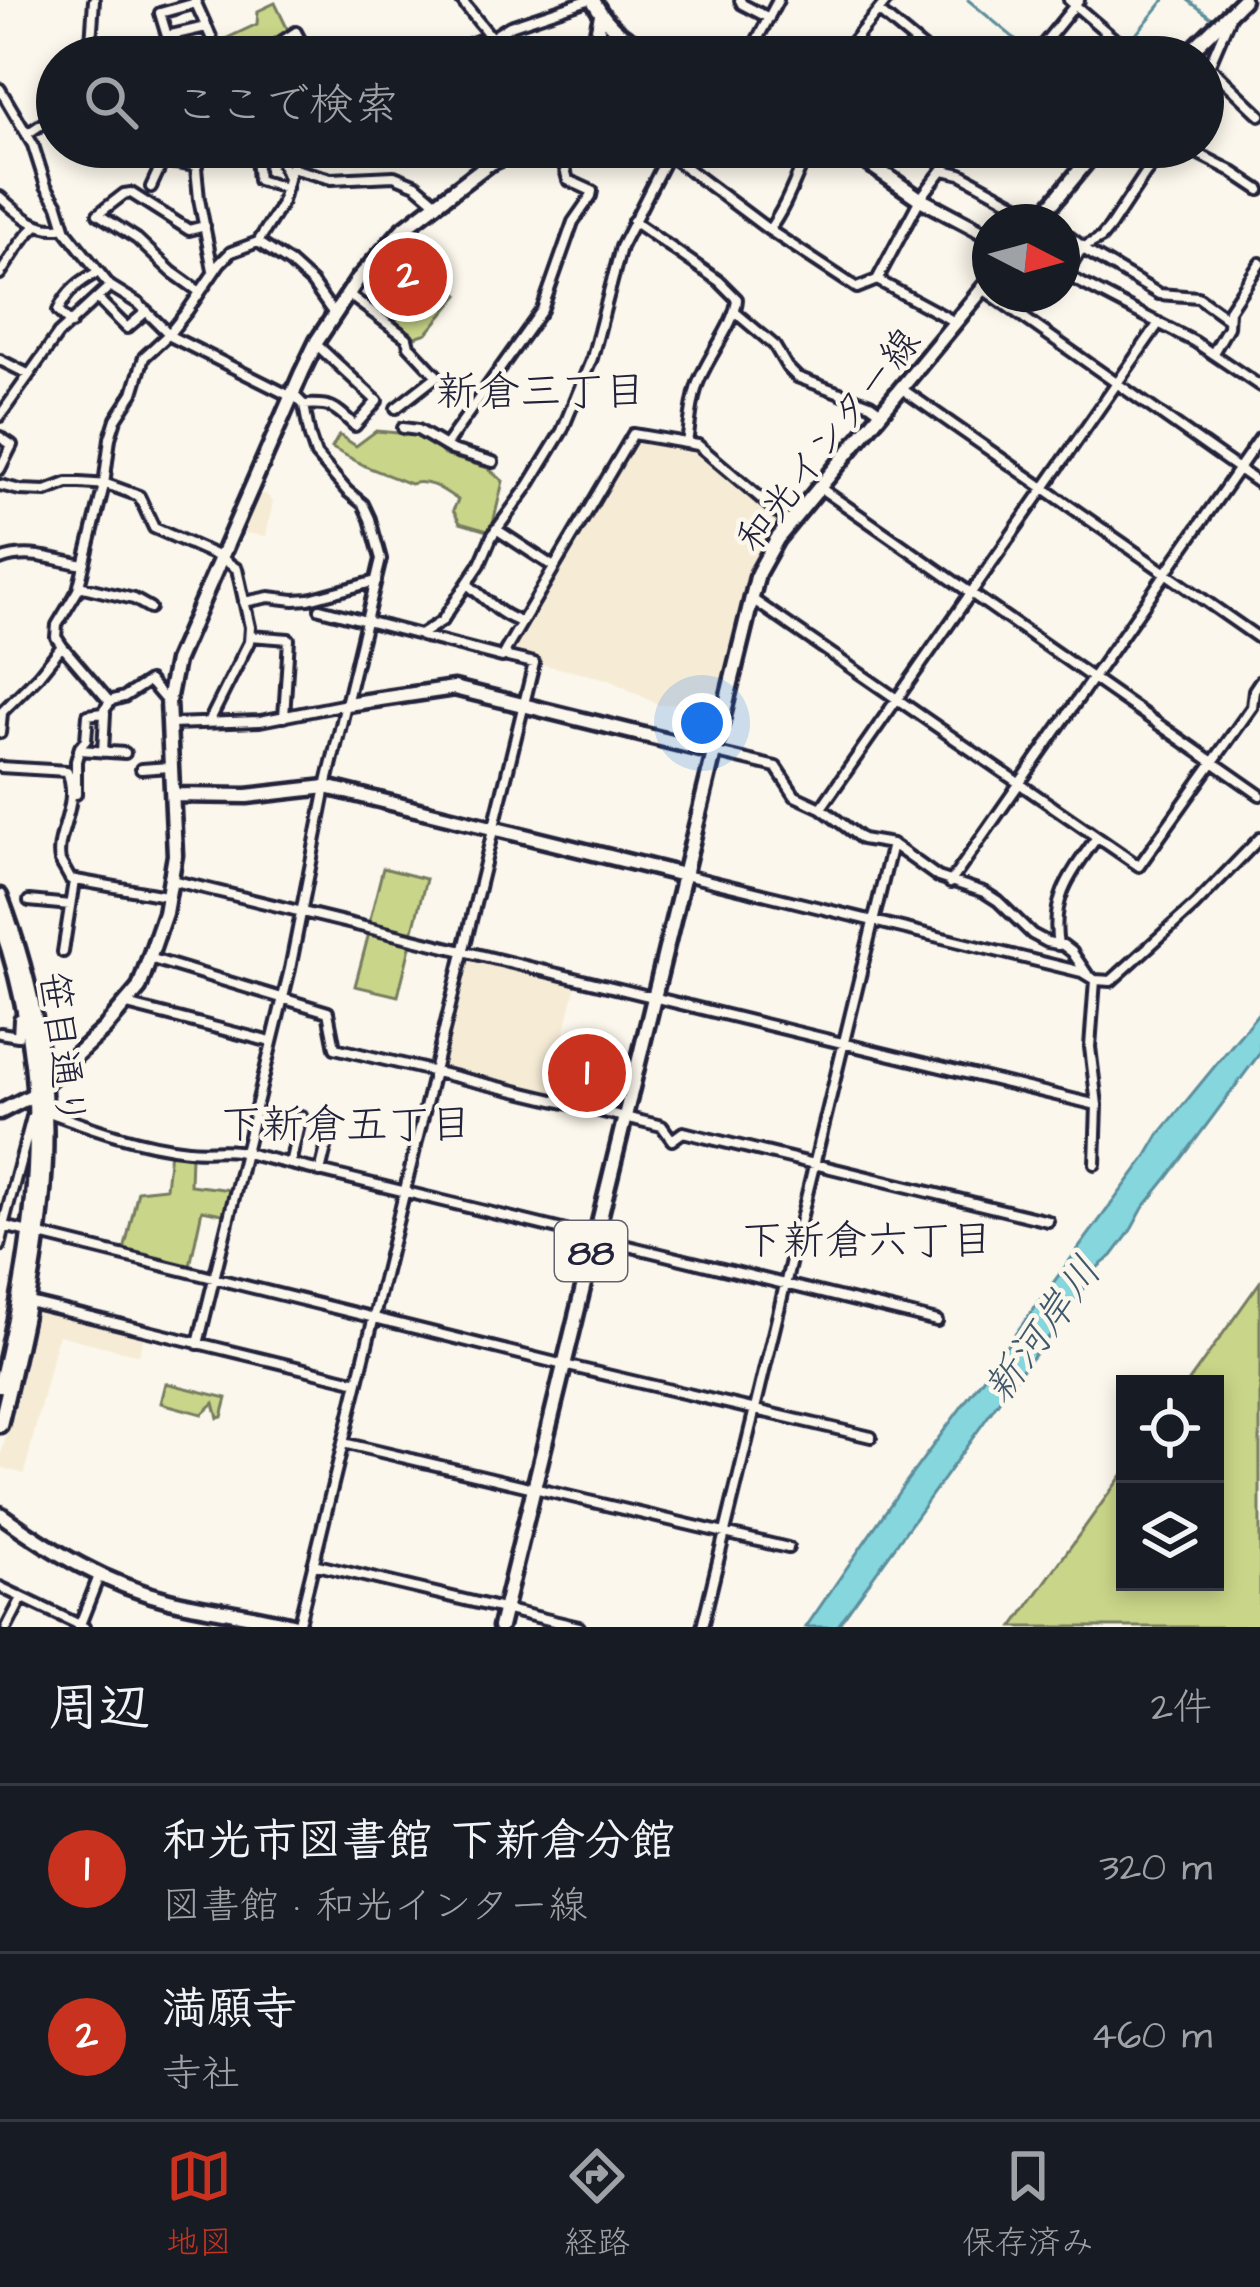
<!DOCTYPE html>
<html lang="ja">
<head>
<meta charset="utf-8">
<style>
  body { margin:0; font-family:"Architects Daughter","Klee One",sans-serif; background:#242831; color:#f1f3f6 }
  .controls { position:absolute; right:36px; bottom:36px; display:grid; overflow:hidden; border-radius:0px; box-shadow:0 6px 18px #0003 }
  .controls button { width:108px; height:108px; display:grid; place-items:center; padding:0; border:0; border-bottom:3px solid #363941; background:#171b24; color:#f1f3f6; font:60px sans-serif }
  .compass { position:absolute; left:972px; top:204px; width:108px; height:108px; border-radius:50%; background:#171b24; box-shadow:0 6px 18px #0003; rotate:96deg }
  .you { position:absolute; left:702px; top:723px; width:42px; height:42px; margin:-30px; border:9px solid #fff; border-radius:50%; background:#1a73e8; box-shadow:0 0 0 18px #1a73e833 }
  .badge { display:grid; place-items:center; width:78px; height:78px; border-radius:50%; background:#c8321e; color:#fff; font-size:39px; font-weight:700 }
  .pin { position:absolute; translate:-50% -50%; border:6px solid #fff; box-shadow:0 3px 12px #0006 }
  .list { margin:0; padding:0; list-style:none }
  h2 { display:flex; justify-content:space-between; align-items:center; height:156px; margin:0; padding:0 48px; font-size:51px }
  h2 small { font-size:39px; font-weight:400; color:#9ea1a6 }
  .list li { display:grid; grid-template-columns:78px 1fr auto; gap:36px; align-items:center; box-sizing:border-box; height:168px; padding:0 48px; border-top:3px solid #363941 }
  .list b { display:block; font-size:45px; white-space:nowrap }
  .list p { margin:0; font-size:39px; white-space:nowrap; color:#9ea1a6 }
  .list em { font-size:39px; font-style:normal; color:#9ea1a6 }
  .icon { flex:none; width:66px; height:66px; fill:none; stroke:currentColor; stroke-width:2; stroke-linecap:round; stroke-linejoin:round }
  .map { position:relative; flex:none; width:1260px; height:1627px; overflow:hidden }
  .search { position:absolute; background:#171b24; box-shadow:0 6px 18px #0003; left:36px; right:36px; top:36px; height:132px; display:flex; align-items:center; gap:30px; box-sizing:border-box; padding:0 42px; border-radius:66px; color:#9ea1a6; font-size:45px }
  .sheet { height:492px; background:#171b24 }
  nav { display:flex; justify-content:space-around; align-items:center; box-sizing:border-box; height:168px; border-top:3px solid #363941; background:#171b24; font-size:33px; color:#9ea1a6 }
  nav a { display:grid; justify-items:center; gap:6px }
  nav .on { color:#c8321e }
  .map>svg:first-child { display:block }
</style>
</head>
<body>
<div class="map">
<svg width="1260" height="1627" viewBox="0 0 1260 1627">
  <rect width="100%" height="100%" fill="#fbf7ec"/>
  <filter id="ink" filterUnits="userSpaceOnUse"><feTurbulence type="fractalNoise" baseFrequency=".00833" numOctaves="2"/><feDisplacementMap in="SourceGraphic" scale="24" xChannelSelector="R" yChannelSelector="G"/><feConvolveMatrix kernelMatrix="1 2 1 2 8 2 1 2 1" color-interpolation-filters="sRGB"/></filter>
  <g filter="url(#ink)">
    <path fill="#f6ecd6" d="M 635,437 L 697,448 L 783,518 L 784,523 L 766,541 L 757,557 L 718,708 L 693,703 L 659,705 L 607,679 L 536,663 L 536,660 L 511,654 L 509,650 Z
      M 253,494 L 266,494 L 273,502 L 266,536 L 237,532 Z
      M 467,958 L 576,985 L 550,1093 L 441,1066 Z
      M 37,1308 L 144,1336 L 139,1355 L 58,1335 L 24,1474 L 0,1467 L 0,1459 Z"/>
    <path fill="#c9d588" stroke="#767c62" stroke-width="3" d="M 275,3 L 289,32 L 267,46 L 224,52 L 219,42 L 257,24 L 258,11 Z
      M 429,272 L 459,295 L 427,333 L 415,337 L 395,322 Z
      M 376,431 C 402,433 427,433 444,455 L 488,468 L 503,481 L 491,532 L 460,523 L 453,510 L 458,500 C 443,490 428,478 410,484 L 367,467 L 332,448 L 339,435 L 356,446 Z
      M 383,868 L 426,879 L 412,934 L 369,923 Z
      M 369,933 L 411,943 L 398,996 L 355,986 Z
      M 170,1151 L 191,1155 L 190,1185 L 232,1190 L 227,1215 L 202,1210 L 190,1266 L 124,1251 L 138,1191 L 166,1188 Z
      M 1260,1282 L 1260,1627 L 1013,1627 L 1125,1471 L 1125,1582 L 1215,1582 L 1215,1384 L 1187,1384 Z
      M 166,1383 L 227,1398 L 222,1417 L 218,1418 L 214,1403 L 202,1414 L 161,1403 Z"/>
    <path fill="#85d6dd" stroke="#5d8e9c" stroke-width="3" d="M 1260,1011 L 1260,1053 L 1168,1177 L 1143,1208 L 1130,1232 L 1112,1256 L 1099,1266 L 1057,1327 L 1020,1372 L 837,1627 L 806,1627 L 903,1486 L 1146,1157 L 1160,1133 Z"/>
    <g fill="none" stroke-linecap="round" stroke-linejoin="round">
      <path stroke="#5d8e9c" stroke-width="3" d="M 968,0 L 1031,52
        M 1188,0 L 1213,19 L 1232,0
        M 1129,43 L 1164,0"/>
      <g stroke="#22223b" stroke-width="16">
        <path id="street" d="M 461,0 L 507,57
          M 740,0 L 742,4 L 769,18
          M 1069,0 L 1112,37 L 1143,57
          M 195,1 L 220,57
          M 196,3 L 160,13 L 167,36 L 206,27
          M 878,11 L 934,57
          M 491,38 L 510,26 L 588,0
          M 90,57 L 94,0
          M 222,57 L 269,50 L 296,32 L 309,57
          M 416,57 L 467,45 L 490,36
          M 748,57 L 778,0
          M 840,57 L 887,0
          M 1033,57 L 1079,0
          M 1209,66 L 1260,115
          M 1203,80 L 1232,12
          M 0,89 L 33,145 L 46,186 L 58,205 L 66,231 L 110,286 L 139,304 L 172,337 L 290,396
          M 27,134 L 57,114
          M 194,147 L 199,199 L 213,270
          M 255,147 L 258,180 L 286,188
          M 275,147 L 288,178
          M 1185,147 L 1230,170 L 1260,190
          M 669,155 L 769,230 L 857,288 L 877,280 L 955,322
          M 291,168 L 331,179 L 394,176 L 416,185 L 437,203
          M 943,170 L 961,174 L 1025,209
          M 151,187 L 163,161 L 197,166
          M 0,197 C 19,214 38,233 64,227
          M 633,221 L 719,281 L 737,299 C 736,323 705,360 697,386 C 691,404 690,425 687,443
          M 769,230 C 788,204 796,176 810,147
          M 1062,231 L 1083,247
          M 258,242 L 290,263 L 312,283 L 334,314
          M 1083,249 L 1159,294 L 1198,297 L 1227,318
          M 1062,273 L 1195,342 L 1260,386
          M 0,274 C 12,257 21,239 37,225
          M 1066,274 L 1082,248 L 1101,238 L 1110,227 L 1145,174 L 1167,147
          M 877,280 L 920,199 L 960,147
          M 983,289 L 1260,484
          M 200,292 L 172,272 L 137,239 L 98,214 L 124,194 L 131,193 L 189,230 L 205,226
          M 348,294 L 407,338 L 409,346 L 437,376 L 396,408
          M 97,298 L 127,328 L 147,311
          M 736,313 L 774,345 L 787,367 L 797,377 L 870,404 L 881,412
          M 71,324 L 58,311 C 66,292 80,281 98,272
          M 1213,353 L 1228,327 L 1229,310 L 1260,263
          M 0,360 L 28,374
          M 902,389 L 1260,639
          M 304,405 C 332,403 335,407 355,426 L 377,401 L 317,345
          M 0,416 L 58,334 L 110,286
          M 403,428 L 418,430 L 452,450 L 493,462
          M 0,437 L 12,445 L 0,469
          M 445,446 L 542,310 L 573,222 L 591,196 L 592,191 L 568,180 L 559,147
          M 0,485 L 20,490 L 46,491 L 67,483 L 80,483 L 109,485 L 139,496 L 154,528 L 220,557 L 237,569 L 250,627 L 249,642 L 209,722
          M 819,487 L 1260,795
          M 496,529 L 554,567
          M 0,560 C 29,549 55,560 84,565
          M 467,584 C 486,598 498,615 522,622
          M 79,586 L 134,599 L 150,608
          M 752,599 L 1139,866 L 1252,707 L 1254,690 L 1260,681
          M 244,602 L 269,597 L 294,600 L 309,599 L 376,581
          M 320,609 L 420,635 L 442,621 L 480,564 L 492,536 L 529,485 L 562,431 L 592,358 L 621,247 L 672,147
          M 250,636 L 289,639 L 284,717
          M 421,636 L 502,657 L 505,655
          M 166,701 L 149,681 L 124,697 L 109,701 L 62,646 L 56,637 L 57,625 L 78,590 L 104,485 L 110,438 L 116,419 L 133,393 L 144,357 L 169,334 L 188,310 L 220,263 L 231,252 L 258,242 L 281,205 L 291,168 L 301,147
          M 0,714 L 38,676 L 62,646
          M 170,724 L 260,721 L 347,704
          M 0,733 L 2,713
          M 79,750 L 125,753
          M 103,752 L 105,713
          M 713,752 L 776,767 L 795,796 L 821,808 L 862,839 L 892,844 L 938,877 L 984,892 L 998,901 L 1032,934 L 1047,942 L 1063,945 L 1072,952 L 1087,974
          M 0,767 L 67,771 C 81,805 54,836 60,861 C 61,863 69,876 70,879 L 166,896
          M 141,769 L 170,767
          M 76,794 L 76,761 L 80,747 L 86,740 L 88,715 L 102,713 L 111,701
          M 821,808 L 1159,323
          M 685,875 L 1082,972 L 1095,980 L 1111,981 L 1195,905 L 1260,838
          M 171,880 L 1097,1105
          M 950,883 L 1260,438
          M 29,901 L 70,905
          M 1058,945 C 1050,898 1071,874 1097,837
          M 63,952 L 74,881
          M 149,958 L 328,1012 L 335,1048 L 662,1126 L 672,1140 L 683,1132 L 1048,1221
          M 1095,980 L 1090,1047 L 1097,1105 L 1095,1164
          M 127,1005 L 271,1042
          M 0,1033 L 18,1036 L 19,1019 L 23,1018
          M 46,1111 C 92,1128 139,1145 188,1150 C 205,1152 220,1149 237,1151 L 937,1321
          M 290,1164 L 301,1116
          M 320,1172 L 330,1131
          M 0,1225 L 564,1365 L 871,1437
          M 3,1226 L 32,1117
          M 0,1246 L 5,1226
          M 29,1302 L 358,1382
          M 198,1344 L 290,969 L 326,787 L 381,559 L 370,519 L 363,504 L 347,491 L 316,455 L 310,437 L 304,405 L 293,394
          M 343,1443 L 788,1548
          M 313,1564 L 579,1627
          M 0,1587 L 84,1627
          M 7,1627 L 22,1598
          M 79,1627 L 99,1576
          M 298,1627 L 534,663 L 508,657 L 505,651 L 633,434 L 698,445 L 790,523
          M 702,1627 L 892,844"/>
      </g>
      <g stroke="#22223b" stroke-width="21">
        <path id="secondary" d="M 592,57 L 601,15
          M 1185,57 L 1243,0
          M 1037,222 L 1099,147
          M 347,704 L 454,688 L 713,752
          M 173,795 L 247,796 L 326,787 L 683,875
          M 0,1112 L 31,1096 L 104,1029 L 139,988 L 165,913 L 175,855 L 168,701 L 176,661 L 302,372 L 317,341 L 358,279 L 402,230 L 487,165 L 525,147"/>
      </g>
      <g stroke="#22223b" stroke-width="21">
        <path id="primary" d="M 593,0 C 614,39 637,45 677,57
          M 845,147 L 920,199 L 990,236
          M 0,896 C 73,1087 47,1233 0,1425
          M 0,923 C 56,1081 39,1226 0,1386
          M 0,1514 C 53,1552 105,1584 169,1600 C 212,1611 256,1614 299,1627
          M 500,1627 L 758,573 L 777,539 L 990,280"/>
      </g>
      <use href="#street" stroke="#fbf7ec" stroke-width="8"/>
      <use href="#secondary" stroke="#fbf7ec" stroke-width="12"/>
      <use href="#primary" stroke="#fbf7ec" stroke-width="12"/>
    </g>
  </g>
  <g text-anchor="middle" stroke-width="9" stroke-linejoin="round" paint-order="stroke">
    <rect fill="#fbf7ec" stroke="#636270" stroke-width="3" x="555" y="1221" width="72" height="60" rx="9"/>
    <g font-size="36" font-weight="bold" fill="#22223b">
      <text x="591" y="1264">88</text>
    </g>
    <g font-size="39" fill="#22223b" stroke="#fbf7ec">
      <text transform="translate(827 439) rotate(-52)" y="14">和光インター線</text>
      <text transform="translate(64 1049) rotate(83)" y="14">笹目通り</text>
    </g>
    <g font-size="42" fill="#22223b" stroke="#fbf7ec">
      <text x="541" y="405">新倉三丁目</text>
      <text x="346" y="1138">下新倉五丁目</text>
      <text x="867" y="1254">下新倉六丁目</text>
    </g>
    <g font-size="42" font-style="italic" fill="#40586c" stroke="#fbf7ec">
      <text transform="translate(1041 1329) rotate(-54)" y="15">新河岸川</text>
    </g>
  </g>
</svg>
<div class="controls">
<button><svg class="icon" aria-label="locate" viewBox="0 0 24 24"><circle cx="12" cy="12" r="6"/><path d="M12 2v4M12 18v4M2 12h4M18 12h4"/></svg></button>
<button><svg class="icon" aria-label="layers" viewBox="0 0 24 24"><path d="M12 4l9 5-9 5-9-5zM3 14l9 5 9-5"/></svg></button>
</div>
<svg class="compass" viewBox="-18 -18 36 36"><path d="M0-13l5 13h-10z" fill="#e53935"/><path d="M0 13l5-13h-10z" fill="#9ea1a6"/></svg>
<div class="you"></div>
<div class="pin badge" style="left:587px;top:1073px">1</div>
<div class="pin badge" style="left:408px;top:277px">2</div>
<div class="search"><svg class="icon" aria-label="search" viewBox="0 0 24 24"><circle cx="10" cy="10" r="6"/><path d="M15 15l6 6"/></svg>ここで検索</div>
</div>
<section class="sheet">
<h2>周辺<small>2件</small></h2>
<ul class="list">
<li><span class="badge">1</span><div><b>和光市図書館 下新倉分館</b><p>図書館 · 和光インター線</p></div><em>320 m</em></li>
<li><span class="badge">2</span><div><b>満願寺</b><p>寺社</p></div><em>460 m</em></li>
</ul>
</section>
<nav>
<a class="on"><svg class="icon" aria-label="map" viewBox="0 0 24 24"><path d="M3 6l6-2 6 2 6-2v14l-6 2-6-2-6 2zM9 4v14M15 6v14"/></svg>地図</a>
<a><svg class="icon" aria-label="directions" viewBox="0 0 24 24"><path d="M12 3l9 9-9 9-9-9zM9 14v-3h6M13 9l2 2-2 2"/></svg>経路</a>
<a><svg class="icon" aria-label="saved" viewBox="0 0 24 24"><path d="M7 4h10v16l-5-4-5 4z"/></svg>保存済み</a>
</nav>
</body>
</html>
